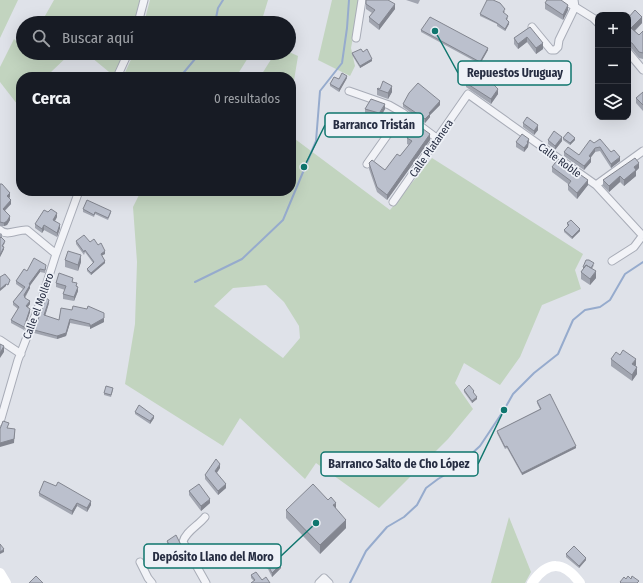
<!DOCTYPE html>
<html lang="es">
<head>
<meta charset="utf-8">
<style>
  body { margin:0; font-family:"Fira Sans Condensed",sans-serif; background:#20242c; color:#f1f3f6 }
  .controls { position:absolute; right:12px; top:12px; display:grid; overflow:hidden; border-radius:8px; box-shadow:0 4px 16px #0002 }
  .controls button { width:36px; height:36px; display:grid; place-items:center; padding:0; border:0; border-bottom:1px solid #363941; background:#171b24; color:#f1f3f6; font:20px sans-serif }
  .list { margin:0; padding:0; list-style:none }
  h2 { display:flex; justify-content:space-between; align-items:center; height:52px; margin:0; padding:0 16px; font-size:17px }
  h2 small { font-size:13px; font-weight:400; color:#9ea1a6 }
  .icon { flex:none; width:22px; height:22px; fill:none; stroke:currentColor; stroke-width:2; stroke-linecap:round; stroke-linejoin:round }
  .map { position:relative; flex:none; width:643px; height:583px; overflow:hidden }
  .search { position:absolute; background:#171b24; box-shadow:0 4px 16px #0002; left:16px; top:16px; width:280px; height:44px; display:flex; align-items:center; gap:10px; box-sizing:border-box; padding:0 14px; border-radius:22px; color:#9ea1a6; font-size:15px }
  .panel { position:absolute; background:#171b24; box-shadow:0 4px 16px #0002; left:16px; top:72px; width:280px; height:124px; border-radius:16px }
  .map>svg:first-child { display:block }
</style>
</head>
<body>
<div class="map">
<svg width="643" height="583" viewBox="0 0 643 583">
  <rect width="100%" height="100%" fill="#dfe2e9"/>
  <path fill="#c2d4bf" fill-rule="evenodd" d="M 0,0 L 18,0 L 0,38 Z
    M 54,0 L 142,0 L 135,23 L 41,23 Z
    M 150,0 L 268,0 L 261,23 L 144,23 Z
    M 332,0 L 360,0 L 351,48 L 355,66 L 350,76 L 318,60 Z
    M 14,39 L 23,47 L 23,53 L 71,53 L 51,72 L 56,77 L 21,77 L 21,109 L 0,82 L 0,67 Z
    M 289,52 L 298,56 L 291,99 L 291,77 L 260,77 L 275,53 L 289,53 Z
    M 86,53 L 125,53 L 114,76 Z
    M 134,53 L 251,53 L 236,77 L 123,77 Z
    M 291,136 L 390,210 L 432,158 L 583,254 L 575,270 L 581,289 L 542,305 L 520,357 L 500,385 L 464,363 L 455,383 L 473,409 L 448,439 L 379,508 L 316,463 L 305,479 L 240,418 L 223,446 L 125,384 L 135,324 L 137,262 L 133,207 L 141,191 L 291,191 ZM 266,285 L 284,302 L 299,326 L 300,338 L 283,358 L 214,306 L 233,288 Z
    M 509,517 L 531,572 L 525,583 L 491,583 Z"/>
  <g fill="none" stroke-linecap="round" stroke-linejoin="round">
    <path stroke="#96abcd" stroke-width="2" d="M 215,23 L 218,8 L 223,0
      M 180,77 L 200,53
      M 195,282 L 242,259 L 283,220 L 316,141 L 320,91 L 342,63 L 347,28 L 349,0
      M 350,583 L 366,551 L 387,527 L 404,517 L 417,505 L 426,488 L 438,479 L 455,469 L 480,446 L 504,410 L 513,394 L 534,373 L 558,354 L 573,320 L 585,310 L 600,307 L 610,300 L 625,274 L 643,262"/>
    <g stroke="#a8acb7" stroke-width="9">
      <path id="street" d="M 564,0 L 593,18 L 598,23
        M 138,23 L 144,0
        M 532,27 L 551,50 L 555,50 L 558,47 L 559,40 L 575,7 L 574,0
        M 356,38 L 362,0
        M 628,52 L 643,70
        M 117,77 L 128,53
        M 349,91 L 389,105 L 403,113 L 438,139
        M 367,164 L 403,113
        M 596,185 L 643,151
        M 393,202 L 468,94 L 596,185 L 642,235
        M 0,230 C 7,237 18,229 27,230 L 56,254
        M 612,261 L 634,247 L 643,235
        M 0,340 L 21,354
        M 0,422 L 18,360 L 42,298 L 56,254 L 79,191
        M 205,517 C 199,525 185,532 183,542 L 206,583
        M 140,562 L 148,578 L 152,583
        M 319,583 L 324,578 L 329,583"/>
    </g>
    <use href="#street" stroke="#f2f3f7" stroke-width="7"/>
    <path stroke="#fff" stroke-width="10" d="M 0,573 L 6,583
      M 532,583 C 548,560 564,561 580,583"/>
  </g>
  <path fill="#a1a5b0" d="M 366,0 L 395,9 L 379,30 L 369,22 L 369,17 L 372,13 L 366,9 Z
    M 406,0 L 420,0 L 418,4 Z
    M 545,3 L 568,10 L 563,20 L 545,9 Z
    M 505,11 L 504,13 L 508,18 L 507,20 L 509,24 L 505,31 L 497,26 L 497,24 L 480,16 L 480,14 Z
    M 628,18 L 642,23 L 635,31 L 639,35 L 643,31 L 643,59 L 639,58 L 632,49 L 628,47 Z
    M 530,27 L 543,49 L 536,54 L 527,42 L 518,49 L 514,44 L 514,38 Z
    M 421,30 L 488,50 L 480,64 L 421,32 Z
    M 363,52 L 372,61 L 360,68 L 352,55 L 352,53 Z
    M 347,78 L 339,92 L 330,86 L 330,84 L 339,79 Z
    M 466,83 L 489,85 L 498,94 L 491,104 L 466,87 Z
    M 377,89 L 392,92 L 388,99 L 377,95 Z
    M 643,92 L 643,111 L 636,103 L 636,98 Z
    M 403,104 L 440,105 L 430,115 L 430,117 L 425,123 L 403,107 Z
    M 365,109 L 385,109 L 382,114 L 389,124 L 381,136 L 373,130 L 373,124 L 377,117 L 365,114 Z
    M 400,121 L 430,140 L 387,200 L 377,192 L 369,169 L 369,163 L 385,170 L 400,156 L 409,145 L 407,144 L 407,138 L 410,135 L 400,126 Z
    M 523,123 L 538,130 L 534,135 L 523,127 Z
    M 563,138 L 575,140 L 570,145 L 563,140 Z
    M 529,139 L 528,147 L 524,152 L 516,147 L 516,142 Z
    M 548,140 L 562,141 L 555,150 L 548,144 Z
    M 594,143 L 611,152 L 620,161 L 611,168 L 600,151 L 595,152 L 590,157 L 591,162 L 584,170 L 564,156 L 564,152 L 579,155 Z
    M 552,167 L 588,185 L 577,199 L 568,190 L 568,184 L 552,172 Z
    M 639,168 L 636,171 L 636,176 L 624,186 L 620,182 L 609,192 L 603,186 L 603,180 Z
    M 0,184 L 10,197 L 9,198 L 11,204 L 5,211 L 10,220 L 7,225 L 4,226 L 0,226 Z
    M 83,209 L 111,213 L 108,220 L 95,214 L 94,217 L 83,212 Z
    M 57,217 L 55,221 L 60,228 L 57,237 L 44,230 L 42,233 L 35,228 L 35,224 Z
    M 567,223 L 580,231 L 572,239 L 564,232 L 564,230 L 568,226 L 567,225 Z
    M 0,233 L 2,234 L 2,238 L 5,243 L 3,246 L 4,249 L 0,257 L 1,238 L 0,237 Z
    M 76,241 L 90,242 L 105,254 L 102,255 L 105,263 L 91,275 L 87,271 L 87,269 L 93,263 L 85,252 L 84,255 L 76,244 Z
    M 65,260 L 81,262 L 78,271 L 65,267 Z
    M 594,265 L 592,269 L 596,278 L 590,285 L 581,279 L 581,272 L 583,269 L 583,267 Z
    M 46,268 L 45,273 L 40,272 L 30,285 L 30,288 L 25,298 L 30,304 L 28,307 L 30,312 L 24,330 L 11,323 L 11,320 L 18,309 L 13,305 L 13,302 L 23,289 L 16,284 L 16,281 L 27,271 Z
    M 73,282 L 77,286 L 78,291 L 74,301 L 63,299 L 63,294 L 65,290 L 56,287 L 56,283 Z
    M 49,303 L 45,316 L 59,320 L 61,308 L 104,322 L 90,329 L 90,327 L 70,323 L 66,336 L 57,339 L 34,333 L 34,330 Z
    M 611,359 L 636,365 L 635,366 L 637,374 L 632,381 L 611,366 Z
    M 113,390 L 111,397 L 104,395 L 104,393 Z
    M 464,390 L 477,399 L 472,403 L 464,392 Z
    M 537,401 L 576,448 L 522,475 L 507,448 L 505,449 L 497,433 L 497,431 L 540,409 L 537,403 Z
    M 135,412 L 154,418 L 150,424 L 135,414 Z
    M 220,468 L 217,473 L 226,488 L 218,495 L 205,479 L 205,475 Z
    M 189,491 L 210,503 L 201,511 L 189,495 Z
    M 39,493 L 91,505 L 87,512 L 77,506 L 72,515 L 39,496 Z
    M 336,509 L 346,528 L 320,554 L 286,518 L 286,510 Z
    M 167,541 L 184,554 L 174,561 L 169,554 L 169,551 L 171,550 L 167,544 Z
    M 566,554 L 586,560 L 579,568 L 566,557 Z
    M 264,561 L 281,568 L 272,577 L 268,569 L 264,566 Z
    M 251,575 L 262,580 L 254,581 L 251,578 Z"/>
  <path fill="#838690" d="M 395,4 L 395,9 L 379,30 L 379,25 Z
    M 568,5 L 568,10 L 563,20 L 563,15 Z
    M 642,17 L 642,23 L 631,34 L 631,28 Z
    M 509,22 L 509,24 L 505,31 L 505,29 Z
    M 527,37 L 527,42 L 518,49 L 518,44 Z
    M 543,43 L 543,49 L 536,54 L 536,48 Z
    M 488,48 L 488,50 L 480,64 L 480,62 Z
    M 372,59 L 372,61 L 360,68 L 360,66 Z
    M 347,76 L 347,78 L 339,92 L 339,89 Z
    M 392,86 L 392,92 L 388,99 L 388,93 Z
    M 498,89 L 498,94 L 491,104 L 491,99 Z
    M 440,101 L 440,105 L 430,115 L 430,117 L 425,123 L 425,119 L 429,113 Z
    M 385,104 L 385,109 L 380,118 L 380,113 Z
    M 389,118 L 389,124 L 381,136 L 381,129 Z
    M 538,125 L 538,130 L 534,135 L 534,131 Z
    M 430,134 L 430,140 L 387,200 L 387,195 Z
    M 562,137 L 562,141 L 555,150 L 555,146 Z
    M 575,138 L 575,140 L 570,145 L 570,143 Z
    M 529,139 L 528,147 L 524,152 L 524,148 L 527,142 Z
    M 595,148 L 595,152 L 589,160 L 589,156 Z
    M 620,157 L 620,161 L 611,168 L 611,164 Z
    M 591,158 L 591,162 L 584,170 L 584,166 Z
    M 639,163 L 639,168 L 636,171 L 636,176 L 624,186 L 624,180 L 634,167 Z
    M 620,176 L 620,182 L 609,192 L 609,186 Z
    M 588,180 L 588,185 L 577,199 L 577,193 Z
    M 10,193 L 10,197 L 7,200 L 7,196 Z
    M 11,200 L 11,204 L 3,212 L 3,209 Z
    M 57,213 L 57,217 L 53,224 L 53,220 Z
    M 10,216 L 10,220 L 7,225 L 4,226 L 4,223 Z
    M 60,224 L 60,228 L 57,237 L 57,233 Z
    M 44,225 L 44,230 L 42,233 L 42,229 Z
    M 580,229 L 580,231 L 572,239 L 572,237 Z
    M 4,247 L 4,249 L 0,257 L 0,255 Z
    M 105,251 L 105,254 L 101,256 L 101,254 Z
    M 81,255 L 81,262 L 78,271 L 78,265 Z
    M 105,261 L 105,263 L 91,275 L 91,273 Z
    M 40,269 L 40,272 L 29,287 L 29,284 Z
    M 596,271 L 596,278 L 590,285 L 590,279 Z
    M 6,284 L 6,286 L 0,291 L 0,289 Z
    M 30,285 L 30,288 L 24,298 L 24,295 Z
    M 78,287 L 78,291 L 74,301 L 74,297 Z
    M 49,300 L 49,303 L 44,319 L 44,315 Z
    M 30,301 L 30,304 L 26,309 L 26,306 Z
    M 30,309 L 30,312 L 24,330 L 24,327 Z
    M 104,318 L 104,322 L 90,329 L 90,326 Z
    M 70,319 L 70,323 L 66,336 L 57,339 L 57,336 Z
    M 4,346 L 4,352 L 0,358 L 0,353 Z
    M 636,359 L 636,365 L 632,370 L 632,364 Z
    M 637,367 L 637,374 L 632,381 L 632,375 Z
    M 477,397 L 477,399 L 472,403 L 472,401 Z
    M 154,416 L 154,418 L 150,424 L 150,421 Z
    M 15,429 L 14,443 L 0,447 L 0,443 Z
    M 576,446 L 576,448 L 522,475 L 522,473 Z
    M 220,464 L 220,468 L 215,475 L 215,471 Z
    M 226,484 L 226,488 L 218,495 L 218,491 Z
    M 210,499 L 210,503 L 201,511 L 201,506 Z
    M 91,501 L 91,505 L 87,512 L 87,508 Z
    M 77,503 L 77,506 L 72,515 L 72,511 Z
    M 336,503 L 336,511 L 333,505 Z
    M 346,520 L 346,528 L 320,554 L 320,545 Z
    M 4,549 L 4,552 L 0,554 L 0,552 Z
    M 184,551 L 184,554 L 174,561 L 174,558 Z
    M 586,558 L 586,560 L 579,568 L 579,566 Z
    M 281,564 L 281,568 L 272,577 L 272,573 Z"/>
  <path fill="#bbc0cd" stroke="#838690" d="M 366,0 L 388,0 L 395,4 L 379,25 L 369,17 L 375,10 L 366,4 Z
    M 487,0 L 493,0 L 500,3 L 505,9 L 503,12 L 508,16 L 506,19 L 509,22 L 505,29 L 497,23 L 480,14 Z
    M 547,0 L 561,0 L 568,5 L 563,15 L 545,3 Z
    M 635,10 L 642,17 L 631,28 L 639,35 L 643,31 L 643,53 L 639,52 L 632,43 L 628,42 L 628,18 Z
    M 430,17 L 488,48 L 480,62 L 421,30 Z
    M 530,27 L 543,43 L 536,48 L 527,37 L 518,44 L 514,38 Z
    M 361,49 L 363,52 L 367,49 L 372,59 L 360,66 L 352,53 Z
    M 472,72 L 489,85 L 491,82 L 498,89 L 491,99 L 466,83 Z
    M 342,73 L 347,76 L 339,89 L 330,84 L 334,77 L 339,79 Z
    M 383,81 L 392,86 L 388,93 L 377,89 L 378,88 L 380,89 Z
    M 418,83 L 440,101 L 429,113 L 430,114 L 425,119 L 403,104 L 409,93 Z
    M 643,92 L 643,105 L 636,98 Z
    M 371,99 L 385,104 L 380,112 L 379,113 L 365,109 Z
    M 380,112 L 389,118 L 381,129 L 373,124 Z
    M 404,115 L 430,134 L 387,195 L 377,187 L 369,163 L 372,160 L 385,170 L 397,154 L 400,156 L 412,141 L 407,138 L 412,131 L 400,121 Z
    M 527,117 L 538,125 L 534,131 L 523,123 Z
    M 554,131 L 562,137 L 555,146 L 548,140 Z
    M 568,132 L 575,138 L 570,143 L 563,138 Z
    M 522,134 L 529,139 L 527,142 L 528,143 L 524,148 L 516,142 Z
    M 600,139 L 611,152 L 614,150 L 620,157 L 611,164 L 600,147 L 595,148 L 589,156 L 591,158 L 584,166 L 564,152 L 568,147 L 579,155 L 590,140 L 594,143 Z
    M 635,158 L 639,163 L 634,167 L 636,170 L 624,180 L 620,176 L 609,186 L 603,180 Z
    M 558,159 L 588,180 L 577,193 L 568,185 L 571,181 L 552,167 Z
    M 0,184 L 2,184 L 10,193 L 7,196 L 11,200 L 3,209 L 10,216 L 7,221 L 4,223 L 0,222 Z
    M 87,200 L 111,211 L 108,218 L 95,212 L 94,215 L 83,209 Z
    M 51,209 L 57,213 L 53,220 L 60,224 L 57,233 L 44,225 L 42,229 L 35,224 L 44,210 L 48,212 Z
    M 571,220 L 580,229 L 572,237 L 564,230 L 569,225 L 567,223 Z
    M 84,235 L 90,242 L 94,239 L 98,245 L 101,243 L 105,251 L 101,254 L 105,261 L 91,273 L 87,269 L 94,262 L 85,250 L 84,252 L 76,241 Z
    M 1,237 L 5,241 L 2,246 L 4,247 L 0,255 L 0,238 Z
    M 68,251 L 81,255 L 78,265 L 65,260 Z
    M 34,258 L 46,265 L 45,270 L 40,269 L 29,284 L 30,285 L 24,295 L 25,298 L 30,301 L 26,306 L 30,309 L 24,327 L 11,320 L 19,307 L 13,302 L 25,287 L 16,281 L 24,269 L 27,271 Z
    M 586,260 L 589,260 L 594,263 L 591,268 L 586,265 L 584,268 L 583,267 Z
    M 586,265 L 596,271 L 590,279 L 581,272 Z
    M 59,273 L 73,278 L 72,282 L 77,283 L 76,286 L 78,287 L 74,297 L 63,294 L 66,286 L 56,283 Z
    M 5,274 L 10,280 L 8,285 L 6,284 L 0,289 L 0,277 Z
    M 46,298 L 49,300 L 44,315 L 59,320 L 61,308 L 72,310 L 73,306 L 87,309 L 88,306 L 104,313 L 104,318 L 90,326 L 90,324 L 70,319 L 66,333 L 57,336 L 34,330 Z
    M 0,344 L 4,346 L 0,353 Z
    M 623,350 L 636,359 L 632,364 L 637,367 L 632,375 L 611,359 L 616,352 L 620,355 Z
    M 469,385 L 474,391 L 473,392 L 477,397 L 472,401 L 464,390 Z
    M 106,386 L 113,388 L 111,395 L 104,393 Z
    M 550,394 L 576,446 L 522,473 L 507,446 L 505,447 L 497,431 L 541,409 L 537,401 Z
    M 139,405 L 154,416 L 150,421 L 135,412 Z
    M 3,421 L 9,423 L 7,428 L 15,429 L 14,439 L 0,443 L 0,429 Z
    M 216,459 L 220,464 L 215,471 L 226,484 L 218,491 L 205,475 Z
    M 44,481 L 56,486 L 58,482 L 91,501 L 87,508 L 77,503 L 72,511 L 39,493 Z
    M 199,484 L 210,499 L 201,506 L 189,491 Z
    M 313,484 L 328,500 L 331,497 L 336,503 L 333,505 L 346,520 L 320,545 L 286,510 Z
    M 176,535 L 184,551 L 174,558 L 169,551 L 172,549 L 167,541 Z
    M 0,544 L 4,549 L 0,552 Z
    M 574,546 L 586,558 L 579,566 L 566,554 Z
    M 270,555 L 281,564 L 272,573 L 268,565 L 264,561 Z
    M 256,572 L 262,580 L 266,577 L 270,583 L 251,583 L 255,580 L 251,575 Z
    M 36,576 L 43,583 L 29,583 Z
    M 628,576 L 631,579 L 632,576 L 639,581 L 637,583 L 621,583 L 620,582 L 624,577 L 626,579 Z"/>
  <g text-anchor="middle" stroke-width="3.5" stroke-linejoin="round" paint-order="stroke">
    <g font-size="11" fill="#262d42" stroke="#eef1f7">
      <text transform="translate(431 148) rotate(-55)" y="4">Calle Platanera</text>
      <text transform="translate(560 160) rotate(36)" y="4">Calle Roble</text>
      <text transform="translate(38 306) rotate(-70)" y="4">Calle el Mollero</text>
    </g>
  </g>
  <path fill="none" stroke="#0f766e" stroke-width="1.5" d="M435 31L458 73M304 167L325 125M504 410L478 464M316 523L281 556"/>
  <g fill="#0f766e" stroke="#eef1f7" stroke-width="1.5">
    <circle cx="435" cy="31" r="4"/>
    <circle cx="304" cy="167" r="4"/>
    <circle cx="504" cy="410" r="4"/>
    <circle cx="316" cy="523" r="4"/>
  </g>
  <g fill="#eef1f7" stroke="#0f766e" stroke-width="1.5">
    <rect x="458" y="61" width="113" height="24" rx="4"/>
    <rect x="325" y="113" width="98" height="24" rx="4"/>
    <rect x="321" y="452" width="157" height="24" rx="4"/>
    <rect x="144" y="544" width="137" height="24" rx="4"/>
  </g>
  <g font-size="12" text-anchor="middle" font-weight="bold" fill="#262d42">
    <text x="515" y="77">Repuestos Uruguay</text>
    <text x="374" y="129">Barranco Tristán</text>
    <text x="399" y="468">Barranco Salto de Cho López</text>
    <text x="213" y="561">Depósito Llano del Moro</text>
  </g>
</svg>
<div class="controls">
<button>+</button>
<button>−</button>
<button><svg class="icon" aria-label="layers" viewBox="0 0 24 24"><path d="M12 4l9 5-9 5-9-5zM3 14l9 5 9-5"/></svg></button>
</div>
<div class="search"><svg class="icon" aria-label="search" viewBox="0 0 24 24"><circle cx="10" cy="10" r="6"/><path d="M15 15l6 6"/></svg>Buscar aquí</div>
<section class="panel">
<h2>Cerca<small>0 resultados</small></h2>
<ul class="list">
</ul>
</section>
</div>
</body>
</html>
